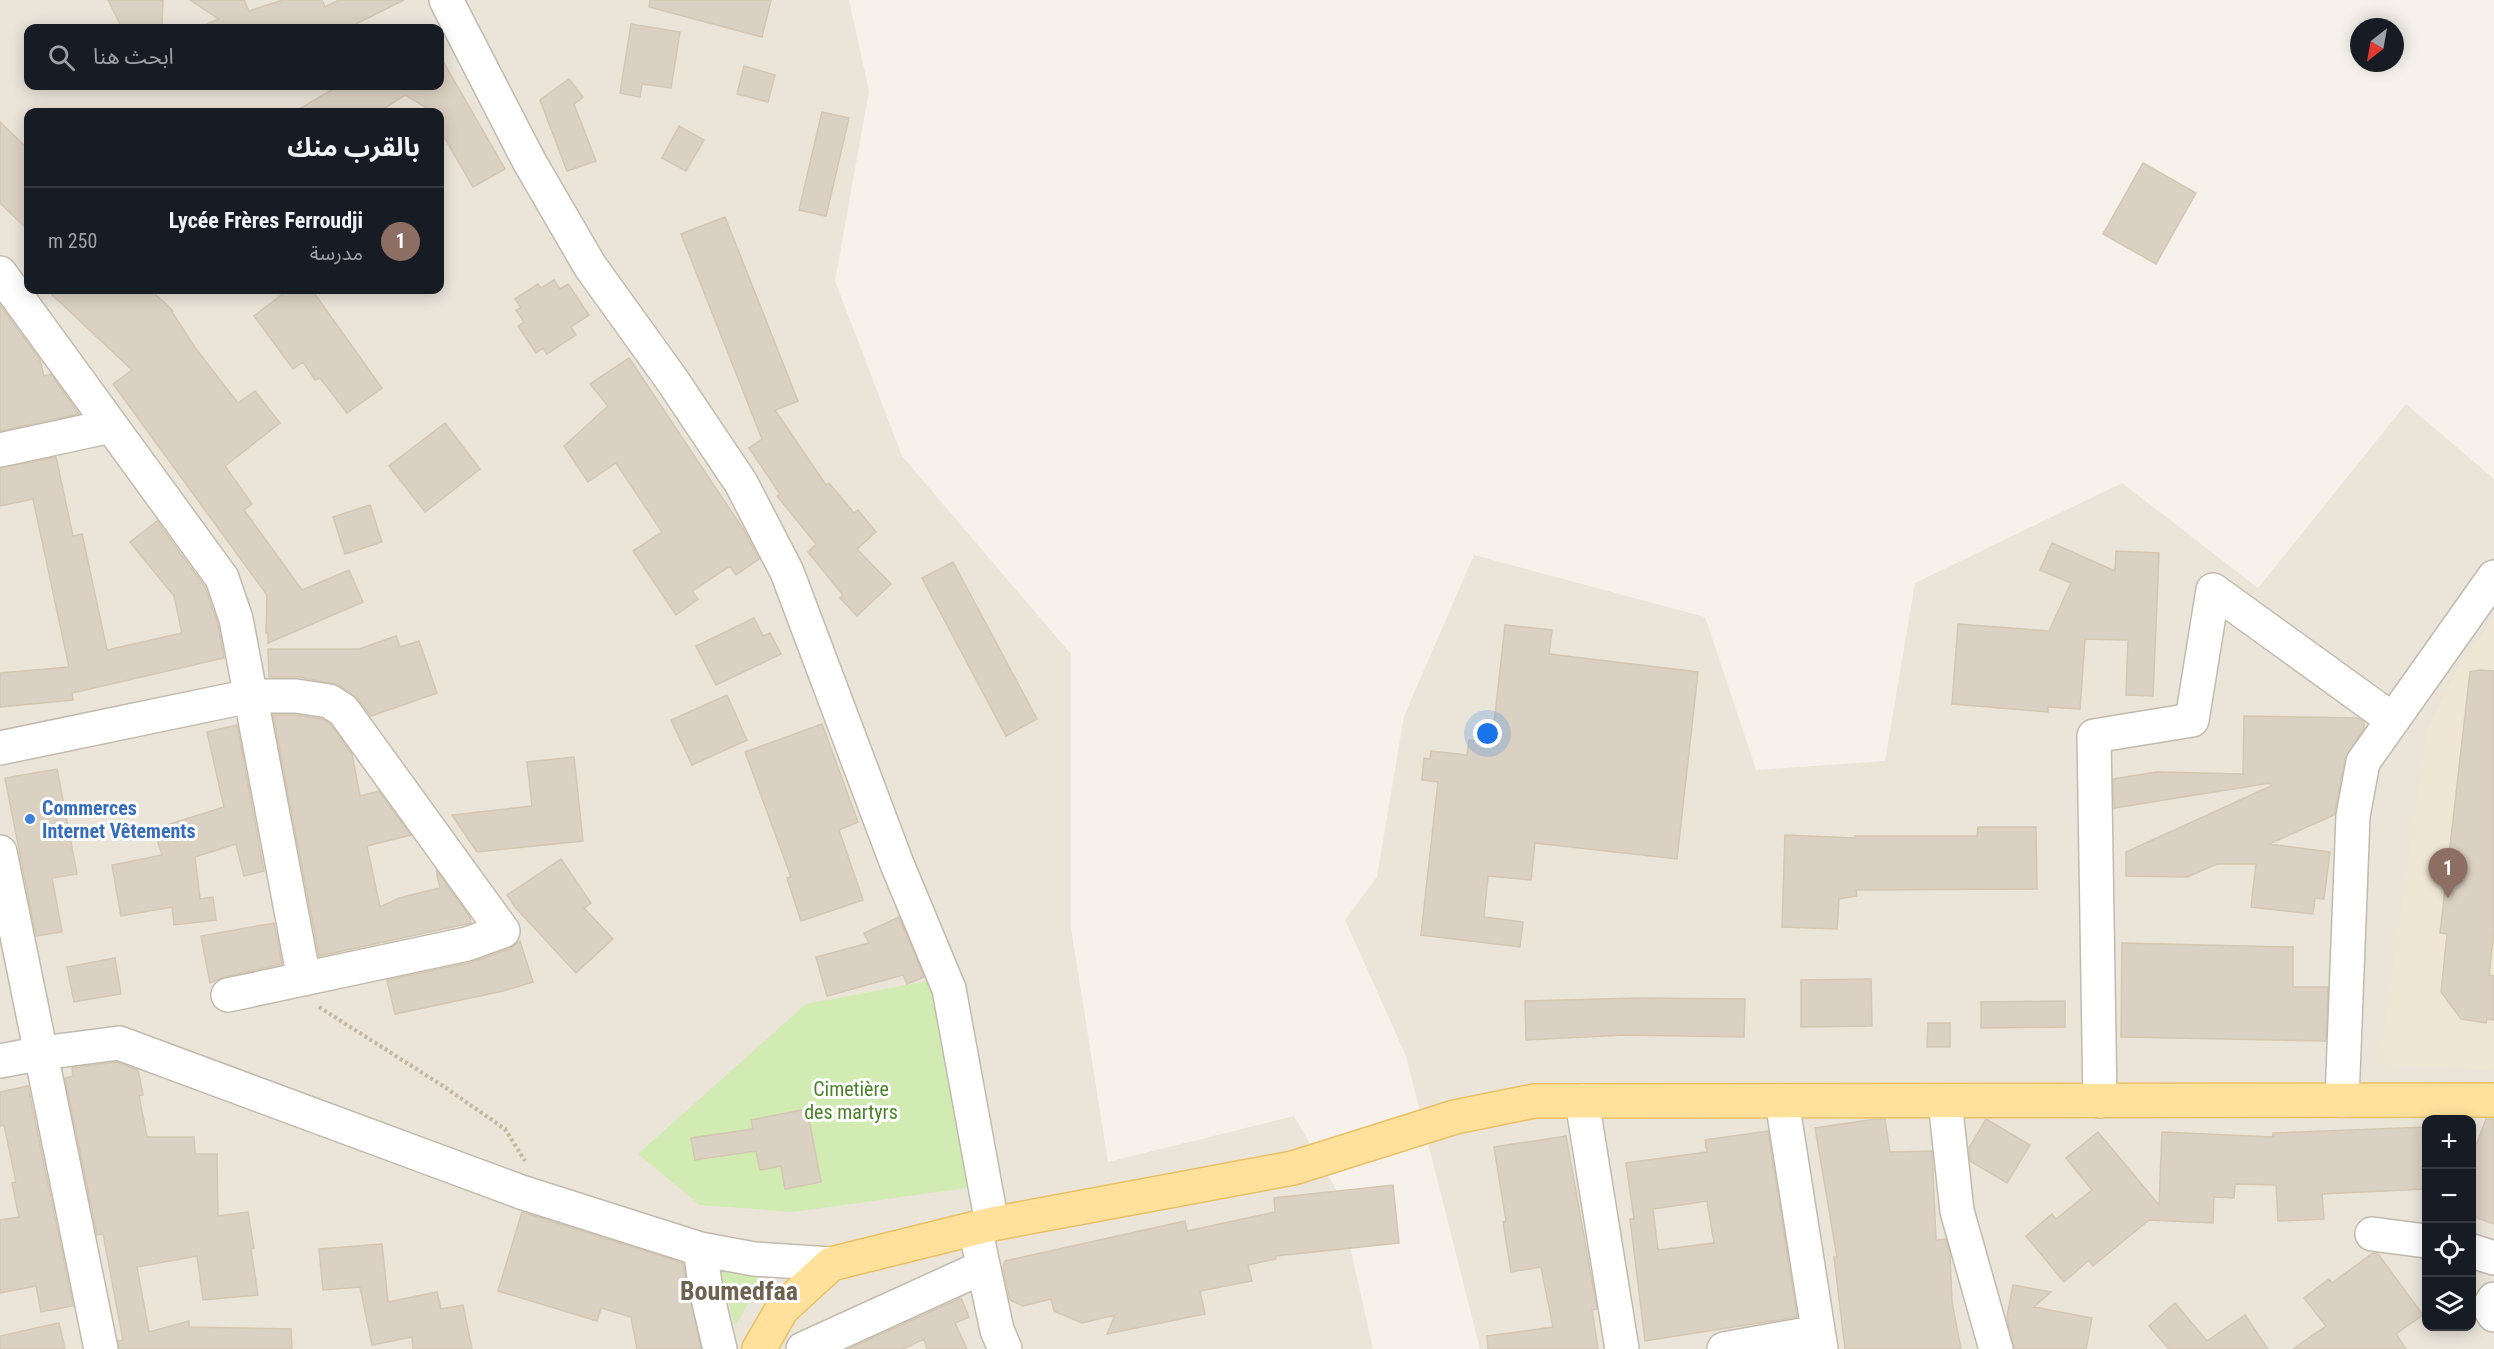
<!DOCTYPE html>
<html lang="ar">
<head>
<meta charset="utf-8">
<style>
  body { margin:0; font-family:"Roboto Condensed","Noto Sans Arabic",sans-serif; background:#20242c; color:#f1f3f6; direction:rtl }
  .controls { position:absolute; right:18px; bottom:18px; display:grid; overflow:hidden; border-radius:12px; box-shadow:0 3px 15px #0003 }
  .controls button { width:54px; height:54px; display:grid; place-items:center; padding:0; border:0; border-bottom:2px solid #363941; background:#171b24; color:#f1f3f6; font:30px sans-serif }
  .compass { position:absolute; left:2350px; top:18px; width:54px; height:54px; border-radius:50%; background:#171b24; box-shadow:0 3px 15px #0003; rotate:211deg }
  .you { position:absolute; left:1488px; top:734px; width:21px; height:21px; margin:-15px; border:4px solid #fff; border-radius:50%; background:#1a73e8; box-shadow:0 0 0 9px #1a73e833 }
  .badge { display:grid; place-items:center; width:39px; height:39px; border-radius:50%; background:#0b8043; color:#fff; font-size:20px; font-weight:700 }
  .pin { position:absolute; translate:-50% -50px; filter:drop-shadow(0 2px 3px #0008) }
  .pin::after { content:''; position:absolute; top:32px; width:21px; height:18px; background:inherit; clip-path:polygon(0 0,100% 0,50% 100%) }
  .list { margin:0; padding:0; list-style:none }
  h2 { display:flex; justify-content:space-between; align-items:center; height:78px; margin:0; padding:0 24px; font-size:26px }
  h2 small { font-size:20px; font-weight:400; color:#9ea1a6 }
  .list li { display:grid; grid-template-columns:39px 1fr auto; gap:18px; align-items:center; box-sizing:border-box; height:108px; padding:0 24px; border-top:2px solid #363941 }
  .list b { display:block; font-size:22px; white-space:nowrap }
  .list p { margin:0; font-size:20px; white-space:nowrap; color:#9ea1a6 }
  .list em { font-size:20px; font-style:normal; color:#9ea1a6 }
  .icon { flex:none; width:33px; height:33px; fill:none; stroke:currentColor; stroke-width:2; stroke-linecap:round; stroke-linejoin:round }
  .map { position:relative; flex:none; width:2494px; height:1349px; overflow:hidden; direction:ltr }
  .search { position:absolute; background:#171b24; box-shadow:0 3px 15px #0003; left:24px; top:24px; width:420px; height:66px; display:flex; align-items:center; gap:15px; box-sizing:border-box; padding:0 21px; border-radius:12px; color:#9ea1a6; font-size:22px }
  .panel { position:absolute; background:#171b24; box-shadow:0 3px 15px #0003; left:24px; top:108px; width:420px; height:186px; border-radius:12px; direction:rtl }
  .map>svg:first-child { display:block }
</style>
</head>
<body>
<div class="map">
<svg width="2494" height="1349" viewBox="0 0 2494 1349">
  <rect width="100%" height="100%" fill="#f6f2eb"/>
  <path fill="#eae4d9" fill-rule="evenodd" d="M 0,0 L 849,0 L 869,91 L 835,281 L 902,456 L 1071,654 L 1071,928 L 1108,1162 L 1294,1116 L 1338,1193 L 1373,1349 L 0,1349 ZM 28,28 L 440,28 L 440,86 L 28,86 ZM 28,112 L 440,112 L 440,290 L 28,290 Z
    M 2406,404 L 2494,479 L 2494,1349 L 1480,1349 L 1406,1056 L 1345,920 L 1377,877 L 1404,716 L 1474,555 L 1705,617 L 1756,770 L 1885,761 L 1915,583 L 2122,483 L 2258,588 ZM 2426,1120 L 2472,1120 L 2472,1326 L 2426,1326 Z"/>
  <path fill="#efe7d4" d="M 2494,617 L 2494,1070 L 2379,1064 L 2426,732 L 2456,669 Z"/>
  <path fill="#d2ebb2" d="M 928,981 L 939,1003 L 973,1187 L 793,1212 L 700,1205 L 638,1154 L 806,1004 Z
    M 719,1271 L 763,1278 L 735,1326 Z"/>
  <path fill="#dbd1c2" stroke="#d4c6b2" stroke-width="1.5" fill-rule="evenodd" d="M 108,0 L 163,0 L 162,28 L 122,28 Z
    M 190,0 L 244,0 L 249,11 L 283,0 L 322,0 L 325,7 L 339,0 L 404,0 L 348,28 L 208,28 L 207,24 L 219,19 Z
    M 650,0 L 771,0 L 762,37 L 649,7 Z
    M 631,24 L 680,32 L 671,88 L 642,84 L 640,97 L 620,93 Z
    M 440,56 L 505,169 L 473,187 L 440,130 L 440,112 L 429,112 L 427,108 L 405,95 L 379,112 L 294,112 L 338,86 L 440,86 Z
    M 744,66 L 775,75 L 768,102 L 737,94 Z
    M 569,79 L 583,97 L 574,104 L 596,161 L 567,171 L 540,100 Z
    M 822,112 L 849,118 L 826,216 L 799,210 Z
    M 0,122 L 28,149 L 28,230 L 0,203 Z
    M 679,126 L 704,140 L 686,171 L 662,158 Z
    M 2143,163 L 2196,193 L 2156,264 L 2103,234 Z
    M 725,217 L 798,401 L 775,410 L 826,485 L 829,483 L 854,513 L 858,510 L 876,532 L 857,549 L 891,584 L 857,616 L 840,598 L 843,595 L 808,552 L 816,544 L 777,496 L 780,494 L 749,448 L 762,439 L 681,234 Z
    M 554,280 L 560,289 L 568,284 L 589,315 L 571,327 L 576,335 L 547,354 L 543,348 L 536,353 L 518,326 L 524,322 L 516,310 L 521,308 L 515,299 L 538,284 L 541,288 Z
    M 47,290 L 151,290 L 173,311 L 172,312 L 196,349 L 238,403 L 255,391 L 280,423 L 225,466 L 252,504 L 244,510 L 302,590 L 349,570 L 363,602 L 268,643 L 268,633 L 266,633 L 267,595 L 113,384 L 132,370 Z
    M 288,290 L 312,290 L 382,388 L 347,413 L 320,378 L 315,380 L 303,362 L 293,369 L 254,316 Z
    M 0,305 L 40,360 L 44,376 L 51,374 L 79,414 L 0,431 Z
    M 629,358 L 745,532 L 759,559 L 736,575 L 730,566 L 692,591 L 698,599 L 676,615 L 633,551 L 662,532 L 616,463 L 588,482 L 564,446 L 608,406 L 590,384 Z
    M 445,423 L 480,469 L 425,512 L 389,466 Z
    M 56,457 L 73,536 L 82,534 L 107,650 L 182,633 L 174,596 L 130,542 L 157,521 L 205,587 L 218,624 L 224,658 L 72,693 L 73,700 L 0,707 L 0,673 L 69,667 L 33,499 L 0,506 L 0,468 Z
    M 370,505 L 382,542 L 345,554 L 333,517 Z
    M 2052,543 L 2115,571 L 2116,551 L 2159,553 L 2153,696 L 2126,695 L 2128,640 L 2085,639 L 2080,709 L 2048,707 L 2048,712 L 1952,704 L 1958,624 L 2049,631 L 2071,583 L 2040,570 Z
    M 953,562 L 1037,719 L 1006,736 L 922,578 Z
    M 754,618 L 763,636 L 770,633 L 781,654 L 716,685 L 696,646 Z
    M 1505,625 L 1552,630 L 1549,654 L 1698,672 L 1677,859 L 1535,843 L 1531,880 L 1488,876 L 1484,917 L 1523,922 L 1520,947 L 1421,935 L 1438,782 L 1422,780 L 1424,758 L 1430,759 L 1431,751 L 1467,755 L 1469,740 L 1492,742 Z
    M 396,636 L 400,647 L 419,641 L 437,693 L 371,716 L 358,699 L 339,685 L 299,677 L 269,677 L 268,649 L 359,649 Z
    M 2480,670 L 2494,671 L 2494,932 L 2489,975 L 2494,976 L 2494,1020 L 2487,1019 L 2486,1023 L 2461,1019 L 2441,992 L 2447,934 L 2440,933 L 2470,672 Z
    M 727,695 L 747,740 L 692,765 L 671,720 Z
    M 273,715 L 295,715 L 322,719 L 330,724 L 352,754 L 360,796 L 379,791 L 411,835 L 367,846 L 380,907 L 399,898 L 440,888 L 436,870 L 470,917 L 471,923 L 319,956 Z
    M 2244,716 L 2358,718 L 2364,722 L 2364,728 L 2345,759 L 2334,815 L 2269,844 L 2330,852 L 2324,899 L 2315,898 L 2313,914 L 2251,907 L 2256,864 L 2217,864 L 2187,877 L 2126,876 L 2126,852 L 2271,786 L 2270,783 L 2114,808 L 2113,779 L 2157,772 L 2243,774 Z
    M 822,724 L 858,822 L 839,830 L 863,900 L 801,921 L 787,878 L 791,877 L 745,752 Z
    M 237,725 L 264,871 L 244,876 L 236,844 L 195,857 L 200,899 L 213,897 L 216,920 L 174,925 L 172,907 L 121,916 L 112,865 L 162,855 L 154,829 L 224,807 L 207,732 Z
    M 574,757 L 583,841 L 477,852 L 452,815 L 532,806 L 527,762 Z
    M 57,769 L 77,874 L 52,878 L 62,932 L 36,936 L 5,778 Z
    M 1978,827 L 2036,827 L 2037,889 L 1856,890 L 1857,896 L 1839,899 L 1837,929 L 1782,927 L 1785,835 L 1855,838 L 1855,836 L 1977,836 Z
    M 561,859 L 591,903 L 584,908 L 613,939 L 576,973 L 515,907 L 507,895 Z
    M 899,917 L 924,977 L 907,984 L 903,975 L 827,996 L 816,957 L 869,943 L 864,933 Z
    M 274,923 L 282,964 L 224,977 L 210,983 L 201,936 Z
    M 520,941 L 533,982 L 503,991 L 395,1014 L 387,980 L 473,962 L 509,949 Z
    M 2122,943 L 2293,947 L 2293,987 L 2328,987 L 2326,1041 L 2121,1037 Z
    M 115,958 L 121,994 L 74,1002 L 67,967 Z
    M 1871,979 L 1872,1026 L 1801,1027 L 1801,980 Z
    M 1641,998 L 1745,999 L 1744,1037 L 1624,1035 L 1526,1040 L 1525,1001 Z
    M 2065,1001 L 2065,1027 L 1981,1028 L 1981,1002 Z
    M 1928,1023 L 1950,1023 L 1950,1047 L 1927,1047 Z
    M 117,1062 L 138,1070 L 143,1095 L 139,1096 L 147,1137 L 194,1137 L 195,1154 L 217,1154 L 218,1216 L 248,1212 L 254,1248 L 251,1249 L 258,1295 L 203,1300 L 197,1256 L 137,1267 L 149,1332 L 189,1321 L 189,1327 L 291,1329 L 292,1349 L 119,1349 L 118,1341 L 123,1340 L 103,1234 L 97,1235 L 65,1078 L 73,1076 L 72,1068 Z
    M 28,1086 L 73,1306 L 41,1312 L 36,1286 L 0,1293 L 0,1220 L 19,1217 L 12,1183 L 16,1182 L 4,1125 L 0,1126 L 0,1092 Z
    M 807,1109 L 821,1182 L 785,1189 L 781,1166 L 760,1170 L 756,1151 L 695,1160 L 691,1138 L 753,1129 L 751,1120 Z
    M 1876,1119 L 1885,1119 L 1890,1152 L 1932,1151 L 1936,1240 L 1946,1239 L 1950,1254 L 1952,1302 L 1961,1349 L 1845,1349 L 1834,1257 L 1837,1257 L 1815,1128 Z
    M 1986,1119 L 2030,1145 L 2007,1183 L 1970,1161 L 1969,1148 Z
    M 2486,1119 L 2494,1119 L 2494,1224 L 2472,1216 L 2472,1141 L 2477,1143 Z
    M 2427,1127 L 2426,1189 L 2322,1194 L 2324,1219 L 2278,1221 L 2276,1185 L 2235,1184 L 2234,1198 L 2214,1197 L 2213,1223 L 2149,1220 L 2093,1266 L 2089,1260 L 2064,1282 L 2026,1236 L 2052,1214 L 2056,1219 L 2092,1190 L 2066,1158 L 2098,1132 L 2159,1205 L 2162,1132 L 2273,1137 L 2273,1133 Z
    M 1768,1131 L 1797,1317 L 1645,1341 L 1630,1219 L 1634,1219 L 1626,1163 L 1707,1152 L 1705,1140 ZM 1707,1201 L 1714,1243 L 1658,1250 L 1653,1209 Z
    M 1566,1136 L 1597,1309 L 1592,1310 L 1598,1349 L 1488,1349 L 1487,1336 L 1553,1327 L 1541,1267 L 1511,1272 L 1503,1222 L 1506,1221 L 1494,1147 Z
    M 1393,1185 L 1399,1243 L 1275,1256 L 1276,1259 L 1248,1265 L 1252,1281 L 1200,1291 L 1205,1314 L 1107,1334 L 1115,1315 L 1082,1323 L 1054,1311 L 1051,1299 L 1023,1306 L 1010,1300 L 1003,1267 L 1005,1261 L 1185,1221 L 1187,1231 L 1275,1212 L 1274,1198 Z
    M 522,1212 L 683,1263 L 701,1349 L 637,1349 L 631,1317 L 601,1308 L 597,1321 L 498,1291 Z
    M 382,1244 L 388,1302 L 437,1292 L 441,1309 L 463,1305 L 472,1349 L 413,1349 L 412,1337 L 372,1345 L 360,1287 L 323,1290 L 319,1249 Z
    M 2373,1253 L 2378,1254 L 2423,1315 L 2396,1334 L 2406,1349 L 2293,1349 L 2326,1326 L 2304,1298 L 2329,1279 L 2332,1283 Z
    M 2013,1285 L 2051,1292 L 2034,1307 L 2092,1318 L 2086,1349 L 2014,1349 L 2007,1317 Z
    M 961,1298 L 969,1317 L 955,1323 L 967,1349 L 927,1349 L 924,1339 L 903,1349 L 848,1349 Z
    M 2175,1303 L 2207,1341 L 2245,1315 L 2268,1349 L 2169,1349 L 2149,1326 Z
    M 59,1323 L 65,1349 L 0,1349 L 0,1336 Z"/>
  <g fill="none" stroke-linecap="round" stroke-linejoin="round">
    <g stroke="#c2baad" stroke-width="36">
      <path id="minor" d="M 446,0 L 529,161 L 590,266 L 672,380 L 741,483 L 787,572 L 897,864 L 949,989 L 992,1224
        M 0,273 L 222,578 L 236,619 L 304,979
        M 0,450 L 111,426
        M 0,748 L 250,696 L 296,696 L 329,701 L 343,710 L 503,931 L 467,944 L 228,995
        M 0,852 L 101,1349
        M 0,1061 L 42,1053 L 119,1043 L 521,1192 L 700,1249 L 754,1259 L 831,1264
        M 2342,1100 L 2353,816 L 2363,762 L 2494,577
        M 1582,1101 L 1622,1349
        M 1782,1101 L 1821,1349
        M 1945,1101 L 1957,1211 L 1996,1349
        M 2100,1101 L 2094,736 L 2192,720 L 2213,590 L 2393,720
        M 2372,1234 L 2426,1241
        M 979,1246 L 997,1330 L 1005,1349
        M 700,1249 L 706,1290 L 720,1349
        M 2472,1251 L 2494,1258
        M 2494,1299 L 2489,1307 L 2494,1315
        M 803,1349 L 983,1267
        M 1724,1349 L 1818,1332"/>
    </g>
    <g stroke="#eac065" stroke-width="36">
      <path id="major" d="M 759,1349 L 782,1309 L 831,1264 L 992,1224 L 1293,1168 L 1455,1117 L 1534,1101 L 2494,1100"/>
    </g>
    <path stroke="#c5b69d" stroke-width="4" stroke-dasharray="3 3" stroke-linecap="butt" d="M 319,1007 L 443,1086 L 505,1129 L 525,1161"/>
    <use href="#minor" stroke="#fff" stroke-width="33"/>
    <use href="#major" stroke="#ffe19b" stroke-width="33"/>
  </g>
  <circle fill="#3f7fe0" stroke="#fff" stroke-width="2" cx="30" cy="819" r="6"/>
  <g text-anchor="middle" stroke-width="6" stroke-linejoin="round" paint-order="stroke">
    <g font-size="20" font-weight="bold" fill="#366cbe" stroke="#fff" text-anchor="start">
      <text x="42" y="815">Commerces<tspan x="42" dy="23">Internet Vêtements</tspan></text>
    </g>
    <g font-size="20" fill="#4a8127" stroke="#fff">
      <text x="851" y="1096">Cimetière<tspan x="851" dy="23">des martyrs</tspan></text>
    </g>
    <g font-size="26" font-weight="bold" fill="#6e614f" stroke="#fff">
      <text x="739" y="1300">Boumedfaa</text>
    </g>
  </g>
</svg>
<div class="controls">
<button>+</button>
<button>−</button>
<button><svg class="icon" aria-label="locate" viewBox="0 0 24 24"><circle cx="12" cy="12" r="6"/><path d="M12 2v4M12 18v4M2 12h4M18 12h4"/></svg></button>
<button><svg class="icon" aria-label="layers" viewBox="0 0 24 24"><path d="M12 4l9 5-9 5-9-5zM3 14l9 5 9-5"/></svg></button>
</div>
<svg class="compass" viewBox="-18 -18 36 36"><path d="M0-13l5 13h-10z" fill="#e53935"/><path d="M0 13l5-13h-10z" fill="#9ea1a6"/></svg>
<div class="you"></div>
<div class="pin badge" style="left:2448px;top:898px;background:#8d6e63">1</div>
<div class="search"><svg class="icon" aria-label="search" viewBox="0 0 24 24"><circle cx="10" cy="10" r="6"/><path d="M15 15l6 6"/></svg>ابحث هنا</div>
<section class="panel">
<h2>بالقرب منك<small></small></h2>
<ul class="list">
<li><span class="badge" style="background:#8d6e63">1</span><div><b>Lycée Frères Ferroudji</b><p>مدرسة</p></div><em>250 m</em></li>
</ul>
</section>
</div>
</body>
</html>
